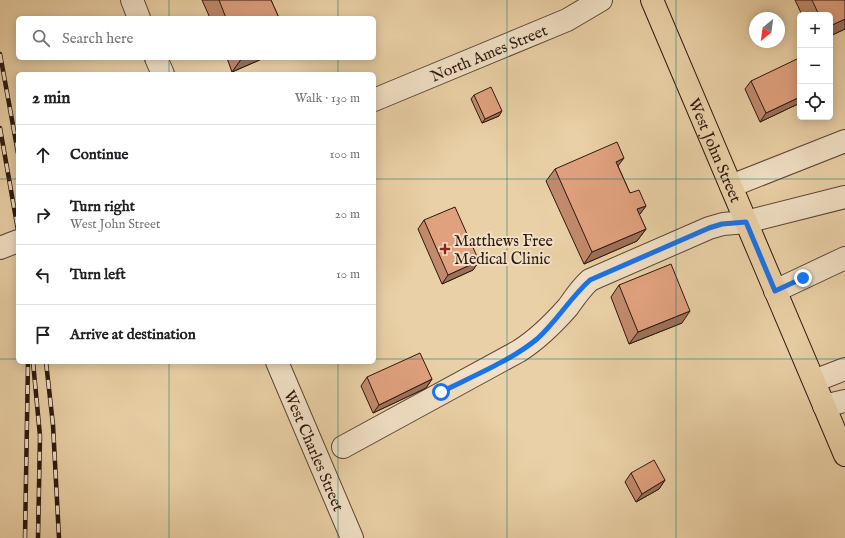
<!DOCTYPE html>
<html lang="en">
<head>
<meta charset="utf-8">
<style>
  body { margin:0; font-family:"IM FELL English",serif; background:#f2f2f2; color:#202124 }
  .controls { position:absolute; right:12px; top:12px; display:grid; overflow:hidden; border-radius:6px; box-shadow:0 2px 10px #0003 }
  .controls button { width:36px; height:36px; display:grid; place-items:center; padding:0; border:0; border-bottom:1px solid #e0e0e0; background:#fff; color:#202124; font:20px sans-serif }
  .compass { position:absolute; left:749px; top:12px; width:36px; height:36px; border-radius:50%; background:#fff; box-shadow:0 2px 10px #0003; rotate:209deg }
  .stop { position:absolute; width:12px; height:12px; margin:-9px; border:3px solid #1a73e8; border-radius:50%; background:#fff }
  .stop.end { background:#1a73e8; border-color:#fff; box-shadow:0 1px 4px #0008 }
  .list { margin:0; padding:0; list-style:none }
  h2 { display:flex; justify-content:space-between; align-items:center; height:52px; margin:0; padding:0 16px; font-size:17px }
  h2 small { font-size:13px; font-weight:400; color:#757577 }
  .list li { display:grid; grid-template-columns:26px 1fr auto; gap:12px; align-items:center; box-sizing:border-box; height:60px; padding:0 16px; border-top:1px solid #e0e0e0 }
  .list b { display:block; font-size:15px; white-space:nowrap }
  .list p { margin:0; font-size:13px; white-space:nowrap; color:#757577 }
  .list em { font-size:13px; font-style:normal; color:#757577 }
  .icon { flex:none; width:22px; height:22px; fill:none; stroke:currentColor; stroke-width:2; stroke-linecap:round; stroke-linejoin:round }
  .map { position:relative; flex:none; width:845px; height:538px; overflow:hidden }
  .search { position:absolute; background:#fff; box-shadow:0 2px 10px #0003; left:16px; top:16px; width:360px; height:44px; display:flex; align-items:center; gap:10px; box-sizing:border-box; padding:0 14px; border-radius:6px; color:#757577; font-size:15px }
  .panel { position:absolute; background:#fff; box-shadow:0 2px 10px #0003; left:16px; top:72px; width:360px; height:292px; border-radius:6px }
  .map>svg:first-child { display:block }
</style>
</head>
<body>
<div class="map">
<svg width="845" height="538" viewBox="0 0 845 538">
  <rect width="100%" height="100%" fill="#ead0a6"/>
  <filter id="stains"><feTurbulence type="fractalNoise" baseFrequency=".005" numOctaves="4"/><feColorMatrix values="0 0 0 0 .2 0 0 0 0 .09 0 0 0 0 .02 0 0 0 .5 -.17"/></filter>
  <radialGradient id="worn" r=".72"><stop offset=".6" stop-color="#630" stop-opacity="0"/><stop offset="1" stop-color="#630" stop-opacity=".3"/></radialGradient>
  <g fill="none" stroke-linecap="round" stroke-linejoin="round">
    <g stroke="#5c4636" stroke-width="24">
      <g id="minor">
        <path d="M 132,0 L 139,18"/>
        <path d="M 156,58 L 163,74"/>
        <path id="s1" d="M 374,100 L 567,20 L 601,0"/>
        <path d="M 731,186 L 845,141"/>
        <path d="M 0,248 L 18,241"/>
        <path d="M 775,291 L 845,258"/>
        <path id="s2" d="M 277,362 L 352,538"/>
        <path d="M 814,381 L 845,369"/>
        <path d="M 824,406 L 845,401"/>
        <path d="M 343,447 L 519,351 C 538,339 553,324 568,307 C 575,297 581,288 590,280 L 709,228 L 723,224 L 746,222 L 845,197"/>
      </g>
    </g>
    <g stroke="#2d1810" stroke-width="24">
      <g id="major">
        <path id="s3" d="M 652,0 L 845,455"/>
      </g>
    </g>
    <use href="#minor" stroke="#f1e0c5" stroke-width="22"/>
    <use href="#major" stroke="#ead0a6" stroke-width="22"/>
    <g stroke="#2d1810" stroke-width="4.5">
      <path id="rail" d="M 0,54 L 18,153
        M 0,128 L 18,230
        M 33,362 L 40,436 L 38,538
        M 46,362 L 53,425 L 59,538
        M 25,538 L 28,362"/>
    </g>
    <use href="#rail" stroke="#f1e0c5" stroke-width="3" stroke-dasharray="9" stroke-linecap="butt"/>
  </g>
  <path fill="#c18a6c" stroke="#2d1810" d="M 202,0 L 271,0 L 279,18 L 210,18 Z
    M 795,0 L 845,0 L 845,29 L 830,36 L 830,15 L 802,15 Z
    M 227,58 L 264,58 L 232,72 Z
    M 800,64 L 800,103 L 760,122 L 745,89 L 751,81 Z
    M 474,95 L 499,116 L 482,123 L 471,99 Z
    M 618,166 L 630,193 L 646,206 L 639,215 L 646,229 L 637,241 L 584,264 L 546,181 L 555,169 Z
    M 424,220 L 479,261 L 473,270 L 442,284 L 418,229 Z
    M 619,285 L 682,323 L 629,344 L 611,297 Z
    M 367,377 L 432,379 L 426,388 L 373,413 L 361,386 Z
    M 631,473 L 665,480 L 659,489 L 636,502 L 625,482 Z"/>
  <path fill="#9d7158" stroke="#2d1810" d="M 845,19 L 845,29 L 830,36 L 830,26 Z
    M 242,58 L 264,58 L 232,72 Z
    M 800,97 L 800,103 L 760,122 L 766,113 Z
    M 502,111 L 499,116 L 482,123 L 485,119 Z
    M 624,158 L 615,170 L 616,162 Z
    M 646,206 L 637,218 L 637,209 Z
    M 646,229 L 637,241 L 584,264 L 592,252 Z
    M 479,261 L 473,270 L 442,284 L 448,275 Z
    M 690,311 L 682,323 L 629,344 L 638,332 Z
    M 432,379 L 426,388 L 373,413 L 379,405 Z
    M 665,480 L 659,489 L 636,502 L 642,494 Z"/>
  <path fill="#e0a17e" stroke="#2d1810" d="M 219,0 L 271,0 L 279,18 L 226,18 Z
    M 812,0 L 845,0 L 845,19 L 830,26 L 830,15 L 819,15 Z
    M 797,59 L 800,64 L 800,97 L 766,113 L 751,81 Z
    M 491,87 L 502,111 L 485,119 L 474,95 Z
    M 617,142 L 624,158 L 616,162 L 630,193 L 639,190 L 646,206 L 637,209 L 646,229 L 592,252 L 555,169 Z
    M 455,207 L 479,261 L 448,275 L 424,220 Z
    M 671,264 L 690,311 L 638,332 L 619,285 Z
    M 420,353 L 432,379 L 379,405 L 367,377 Z
    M 654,460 L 665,480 L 642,494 L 631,473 Z"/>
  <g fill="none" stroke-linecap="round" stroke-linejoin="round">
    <path stroke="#1a73e8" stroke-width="5" d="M 441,392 C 471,377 512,360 537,339 C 557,321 570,298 590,280 L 709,228 L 722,224 L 746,222 L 775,291 L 803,278"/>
  </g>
  <path fill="none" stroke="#0f766e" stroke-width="1" stroke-opacity="0.55" d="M 169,0 L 169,18M 338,0 L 338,18M 507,0 L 507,538M 676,0 L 676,538M 169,58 L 169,74M 338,58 L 338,74M 0,179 L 18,179M 374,179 L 845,179M 0,359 L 18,359M 374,359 L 845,359M 169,362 L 169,538M 338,362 L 338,538"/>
  <path fill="#8f2418" stroke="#f1e0c5" stroke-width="1.5" d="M443 243h4v4h4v4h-4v4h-4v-4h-4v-4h4z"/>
  <g text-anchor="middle" stroke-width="4" stroke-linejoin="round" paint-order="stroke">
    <g font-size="16" fill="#2d1810" stroke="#f1e0c5">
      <text dy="6" stroke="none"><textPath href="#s1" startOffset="124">North Ames Street</textPath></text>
      <text dy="6" stroke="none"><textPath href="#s3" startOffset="163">West John Street</textPath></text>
      <text dy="6" stroke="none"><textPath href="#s2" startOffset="96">West Charles Street</textPath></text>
    </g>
    <g font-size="16" fill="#2d1810" stroke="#f1e0c5" text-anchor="start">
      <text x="454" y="246">Matthews Free<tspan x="454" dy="18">Medical Clinic</tspan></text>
    </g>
  </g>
  <rect width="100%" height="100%" filter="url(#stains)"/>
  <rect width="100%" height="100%" fill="url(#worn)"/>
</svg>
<div class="controls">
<button>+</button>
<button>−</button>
<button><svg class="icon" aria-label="locate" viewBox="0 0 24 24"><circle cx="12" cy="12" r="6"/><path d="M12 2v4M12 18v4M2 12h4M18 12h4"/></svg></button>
</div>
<svg class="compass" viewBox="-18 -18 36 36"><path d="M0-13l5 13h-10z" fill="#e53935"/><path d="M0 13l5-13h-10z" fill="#757577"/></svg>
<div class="stop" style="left:441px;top:392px"></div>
<div class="stop end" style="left:803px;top:278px"></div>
<div class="search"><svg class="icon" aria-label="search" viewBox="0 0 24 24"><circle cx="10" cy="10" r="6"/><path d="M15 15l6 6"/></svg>Search here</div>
<section class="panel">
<h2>2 min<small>Walk · 130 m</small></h2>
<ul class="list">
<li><svg class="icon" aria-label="ahead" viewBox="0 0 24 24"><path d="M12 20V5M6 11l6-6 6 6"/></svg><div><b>Continue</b></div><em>100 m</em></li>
<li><svg class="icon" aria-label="right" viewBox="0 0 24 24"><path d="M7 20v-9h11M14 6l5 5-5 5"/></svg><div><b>Turn right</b><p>West John Street</p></div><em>20 m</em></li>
<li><svg class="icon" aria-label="left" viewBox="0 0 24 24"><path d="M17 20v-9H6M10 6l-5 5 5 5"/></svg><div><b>Turn left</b></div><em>10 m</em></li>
<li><svg class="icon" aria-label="arrive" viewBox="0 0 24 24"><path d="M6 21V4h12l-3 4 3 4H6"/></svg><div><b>Arrive at destination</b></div></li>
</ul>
</section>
</div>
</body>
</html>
